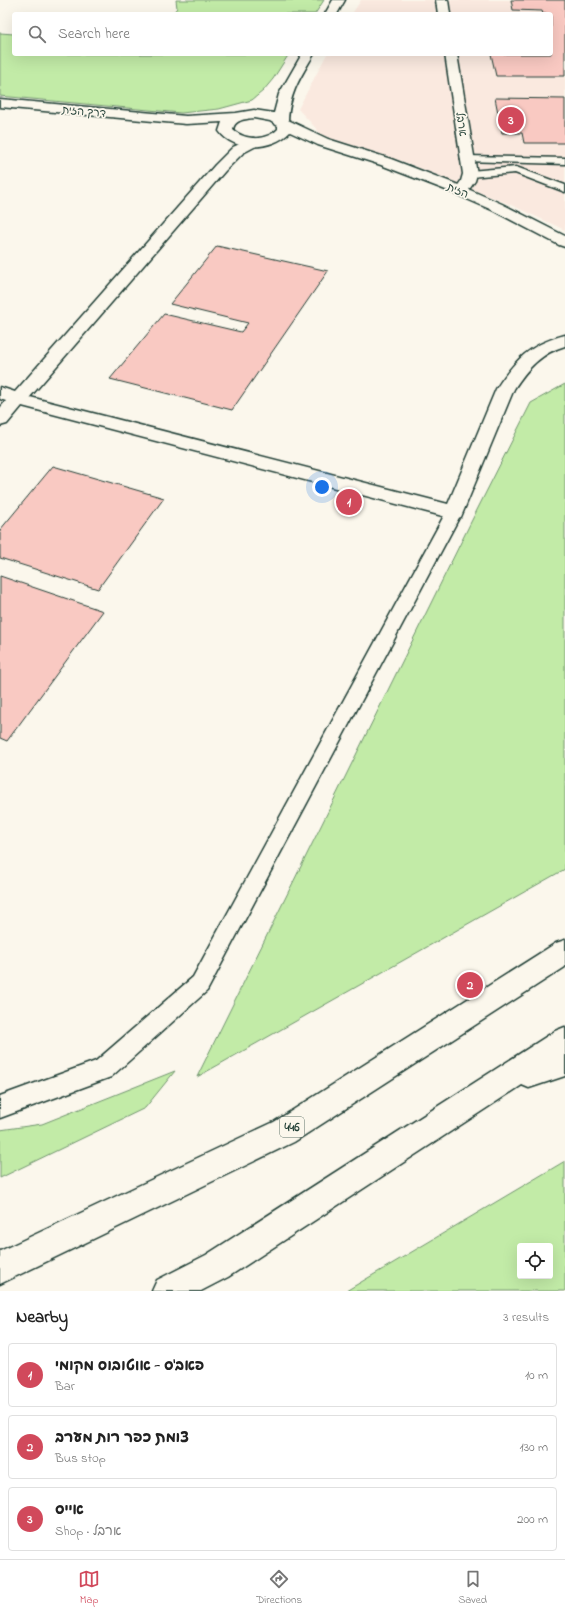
<!DOCTYPE html>
<html lang="en">
<head>
<meta charset="utf-8">
<style>
  body { margin:0; font-family:"Indie Flower","Playpen Sans Hebrew",sans-serif; background:#f6f6f6; color:#222 }
  .controls { position:absolute; right:12px; bottom:12px; display:grid; overflow:hidden; border-radius:4px; box-shadow:0 4px 16px #0002 }
  .controls button { width:36px; height:36px; display:grid; place-items:center; padding:0; border:0; border-bottom:1px solid #e0e0e0; background:#fff; color:#222; font:20px sans-serif }
  .you { position:absolute; left:322px; top:487px; width:14px; height:14px; margin:-10px; border:3px solid #fff; border-radius:50%; background:#1a73e8; box-shadow:0 0 0 6px #1a73e833 }
  .badge { display:grid; place-items:center; width:26px; height:26px; border-radius:50%; background:#d1495b; color:#fff; font-size:13px; font-weight:700 }
  .pin { position:absolute; translate:-50% -50%; border:2px solid #fff; box-shadow:0 1px 4px #0006 }
  .list { margin:0; padding:0; list-style:none }
  h2 { display:flex; justify-content:space-between; align-items:center; height:52px; margin:0; padding:0 16px; font-size:17px }
  h2 small { font-size:13px; font-weight:400; color:#767676 }
  .list li { display:grid; grid-template-columns:26px 1fr auto; gap:12px; align-items:center; box-sizing:border-box; height:64px; margin:0 8px 8px; padding:0 8px; border:1px solid #e0e0e0; border-radius:4px }
  .list b { display:block; font-size:15px; white-space:nowrap }
  .list p { margin:0; font-size:13px; white-space:nowrap; color:#767676 }
  .list em { font-size:13px; font-style:normal; color:#767676 }
  .icon { flex:none; width:22px; height:22px; fill:none; stroke:currentColor; stroke-width:2; stroke-linecap:round; stroke-linejoin:round }
  .map { position:relative; flex:none; width:565px; height:1291px; overflow:hidden }
  .search { position:absolute; background:#fff; box-shadow:0 4px 16px #0002; left:12px; right:12px; top:12px; height:44px; display:flex; align-items:center; gap:10px; box-sizing:border-box; padding:0 14px; border-radius:4px; color:#767676; font-size:15px }
  .sheet { height:268px; background:#fff }
  nav { display:flex; justify-content:space-around; align-items:center; box-sizing:border-box; height:56px; border-top:1px solid #e0e0e0; background:#fff; font-size:11px; color:#767676 }
  nav a { display:grid; justify-items:center; gap:2px }
  nav .on { color:#d1495b }
  .map>svg:first-child { display:block }
</style>
</head>
<body>
<div class="map">
<svg width="565" height="1291" viewBox="0 0 565 1291">
  <rect width="100%" height="100%" fill="#fbf7ec"/>
  <filter id="ink" filterUnits="userSpaceOnUse"><feTurbulence type="fractalNoise" baseFrequency=".025" numOctaves="2"/><feDisplacementMap in="SourceGraphic" scale="8" xChannelSelector="R" yChannelSelector="G"/><feConvolveMatrix kernelMatrix="1 2 1 2 8 2 1 2 1" color-interpolation-filters="sRGB"/></filter>
  <g filter="url(#ink)">
    <path fill="#fae9df" d="M 361,0 L 565,0 L 565,230 L 511,205 L 402,161 L 323,136 L 298,109 L 327,54 L 551,54 L 551,14 L 352,14 Z"/>
    <path fill="#c2eba7" stroke="#70946e" fill-rule="evenodd" d="M 176,0 L 324,0 L 315,14 L 172,14 L 177,8 Z
      M 0,33 L 14,34 L 14,54 L 289,54 L 273,79 L 263,91 L 252,100 L 219,109 L 181,113 L 0,96 Z
      M 565,384 L 565,869 L 197,1077 L 471,522 L 531,403 Z
      M 175,1071 L 145,1108 L 0,1178 L 0,1130 L 42,1124 Z
      M 565,1161 L 565,1291 L 346,1291 ZM 520,1246 L 550,1246 L 550,1276 L 520,1276 Z"/>
    <path fill="#f9c9c2" stroke="#1f3d34" d="M 511,0 L 565,0 L 565,76 L 496,76 L 491,54 L 551,54 L 551,14 L 543,14 L 542,11 L 513,10 Z
      M 495,98 L 565,99 L 565,143 L 524,143 L 522,133 L 502,133 Z
      M 217,246 L 328,271 L 232,410 L 110,379 L 164,314 L 241,332 L 248,323 L 170,304 Z
      M 53,466 L 164,498 L 98,589 L 0,558 L 0,530 Z
      M 0,576 L 103,611 L 7,741 L 0,738 Z"/>
    <g fill="none" stroke-linecap="round" stroke-linejoin="round">
      <g stroke="#1f3d34" stroke-width="3">
        <path id="lane" d="M 467,156 L 565,158 L 565,164 L 463,161 L 461,159 L 463,157 Z
          M 516,167 L 565,185 L 565,192 L 515,173 L 470,177 L 466,176 L 464,174 L 466,172 L 470,171 Z
          M 454,507 L 459,508 L 462,512 L 207,991 L 111,1077 L 0,1118 L 0,1096 L 96,1061 L 193,977 L 446,512 L 449,508 Z"/>
      </g>
      <g stroke="#1f3d34" stroke-width="3">
        <path id="street" d="M 436,0 L 448,0 L 450,14 L 438,14 Z
          M 445,54 L 457,54 L 477,174 L 475,181 L 466,194 L 461,195 L 456,194 L 454,191 L 461,181 L 463,174 Z
          M 253,138 L 258,139 L 260,142 L 258,145 L 243,153 L 225,171 L 30,397 L 448,504 L 496,389 C 515,360 530,344 565,335 L 565,346 C 541,353 527,369 514,389 L 461,517 L 454,519 L 22,406 L 7,424 L 0,426 L 0,408 L 6,401 L 0,399 L 0,387 L 15,392 L 215,165 L 233,147 Z"/>
      </g>
      <g stroke="#1f3d34" stroke-width="3">
        <path id="secondary" d="M 333,0 L 345,0 L 337,14 L 325,14 Z
          M 302,54 L 314,54 C 300,78 290,92 288,120 L 328,139 L 391,159 L 461,186 L 502,204 L 565,236 L 565,247 L 559,245 L 492,210 L 451,192 L 381,165 L 318,145 L 290,132 C 273,150 234,153 219,131 L 222,122 L 186,124 L 0,107 L 0,99 L 186,116 L 236,113 L 254,110 L 274,113 L 279,94 ZM 254,118 L 270,121 L 278,126 L 278,129 C 266,141 246,141 233,130 C 234,120 245,119 254,118 Z"/>
      </g>
      <g stroke="#1f3d34" stroke-width="3">
        <path id="primary" d="M 565,940 L 565,967 L 294,1142 L 0,1284 L 0,1251 L 274,1122 L 556,943 Z
          M 565,1027 L 565,1076 L 529,1088 L 522,1085 L 228,1277 L 201,1291 L 152,1291 L 157,1280 L 206,1255 L 555,1031 Z"/>
      </g>
      <use href="#lane" fill="#fbf7ec" fill-rule="evenodd"/>
      <use href="#street" fill="#fbf7ec" fill-rule="evenodd"/>
      <use href="#secondary" fill="#fbf7ec" fill-rule="evenodd"/>
      <use href="#primary" fill="#fbf7ec" fill-rule="evenodd"/>
    </g>
  </g>
  <g text-anchor="middle" stroke-width="3.5" stroke-linejoin="round" paint-order="stroke">
    <g font-size="11" fill="#1f3d34" stroke="#fbf7ec">
      <text transform="translate(84 111) rotate(5)" y="4">דרך הזית</text>
      <text transform="translate(462 124) rotate(81)" y="4">ארבל</text>
      <text transform="translate(458 190) rotate(23)" y="4">הזית</text>
    </g>
    <rect fill="#fbf7ec" stroke="#61756b" stroke-width="1" x="280" y="1117" width="24" height="20" rx="3"/>
    <g font-size="12" font-weight="bold" fill="#1f3d34">
      <text x="292" y="1131">446</text>
    </g>
  </g>
</svg>
<div class="controls">
<button><svg class="icon" aria-label="locate" viewBox="0 0 24 24"><circle cx="12" cy="12" r="6"/><path d="M12 2v4M12 18v4M2 12h4M18 12h4"/></svg></button>
</div>
<div class="you"></div>
<div class="pin badge" style="left:349px;top:502px">1</div>
<div class="pin badge" style="left:470px;top:985px">2</div>
<div class="pin badge" style="left:511px;top:120px">3</div>
<div class="search"><svg class="icon" aria-label="search" viewBox="0 0 24 24"><circle cx="10" cy="10" r="6"/><path d="M15 15l6 6"/></svg>Search here</div>
</div>
<section class="sheet">
<h2>Nearby<small>3 results</small></h2>
<ul class="list">
<li><span class="badge">1</span><div><b>פאב'ס - אוטובוס מקומי</b><p>Bar</p></div><em>10 m</em></li>
<li><span class="badge">2</span><div><b>צומת כפר רות מערב</b><p>Bus stop</p></div><em>130 m</em></li>
<li><span class="badge">3</span><div><b>אייס</b><p>Shop · ארבל</p></div><em>200 m</em></li>
</ul>
</section>
<nav>
<a class="on"><svg class="icon" aria-label="map" viewBox="0 0 24 24"><path d="M3 6l6-2 6 2 6-2v14l-6 2-6-2-6 2zM9 4v14M15 6v14"/></svg>Map</a>
<a><svg class="icon" aria-label="directions" viewBox="0 0 24 24"><path d="M12 3l9 9-9 9-9-9zM9 14v-3h6M13 9l2 2-2 2"/></svg>Directions</a>
<a><svg class="icon" aria-label="saved" viewBox="0 0 24 24"><path d="M7 4h10v16l-5-4-5 4z"/></svg>Saved</a>
</nav>
</body>
</html>
